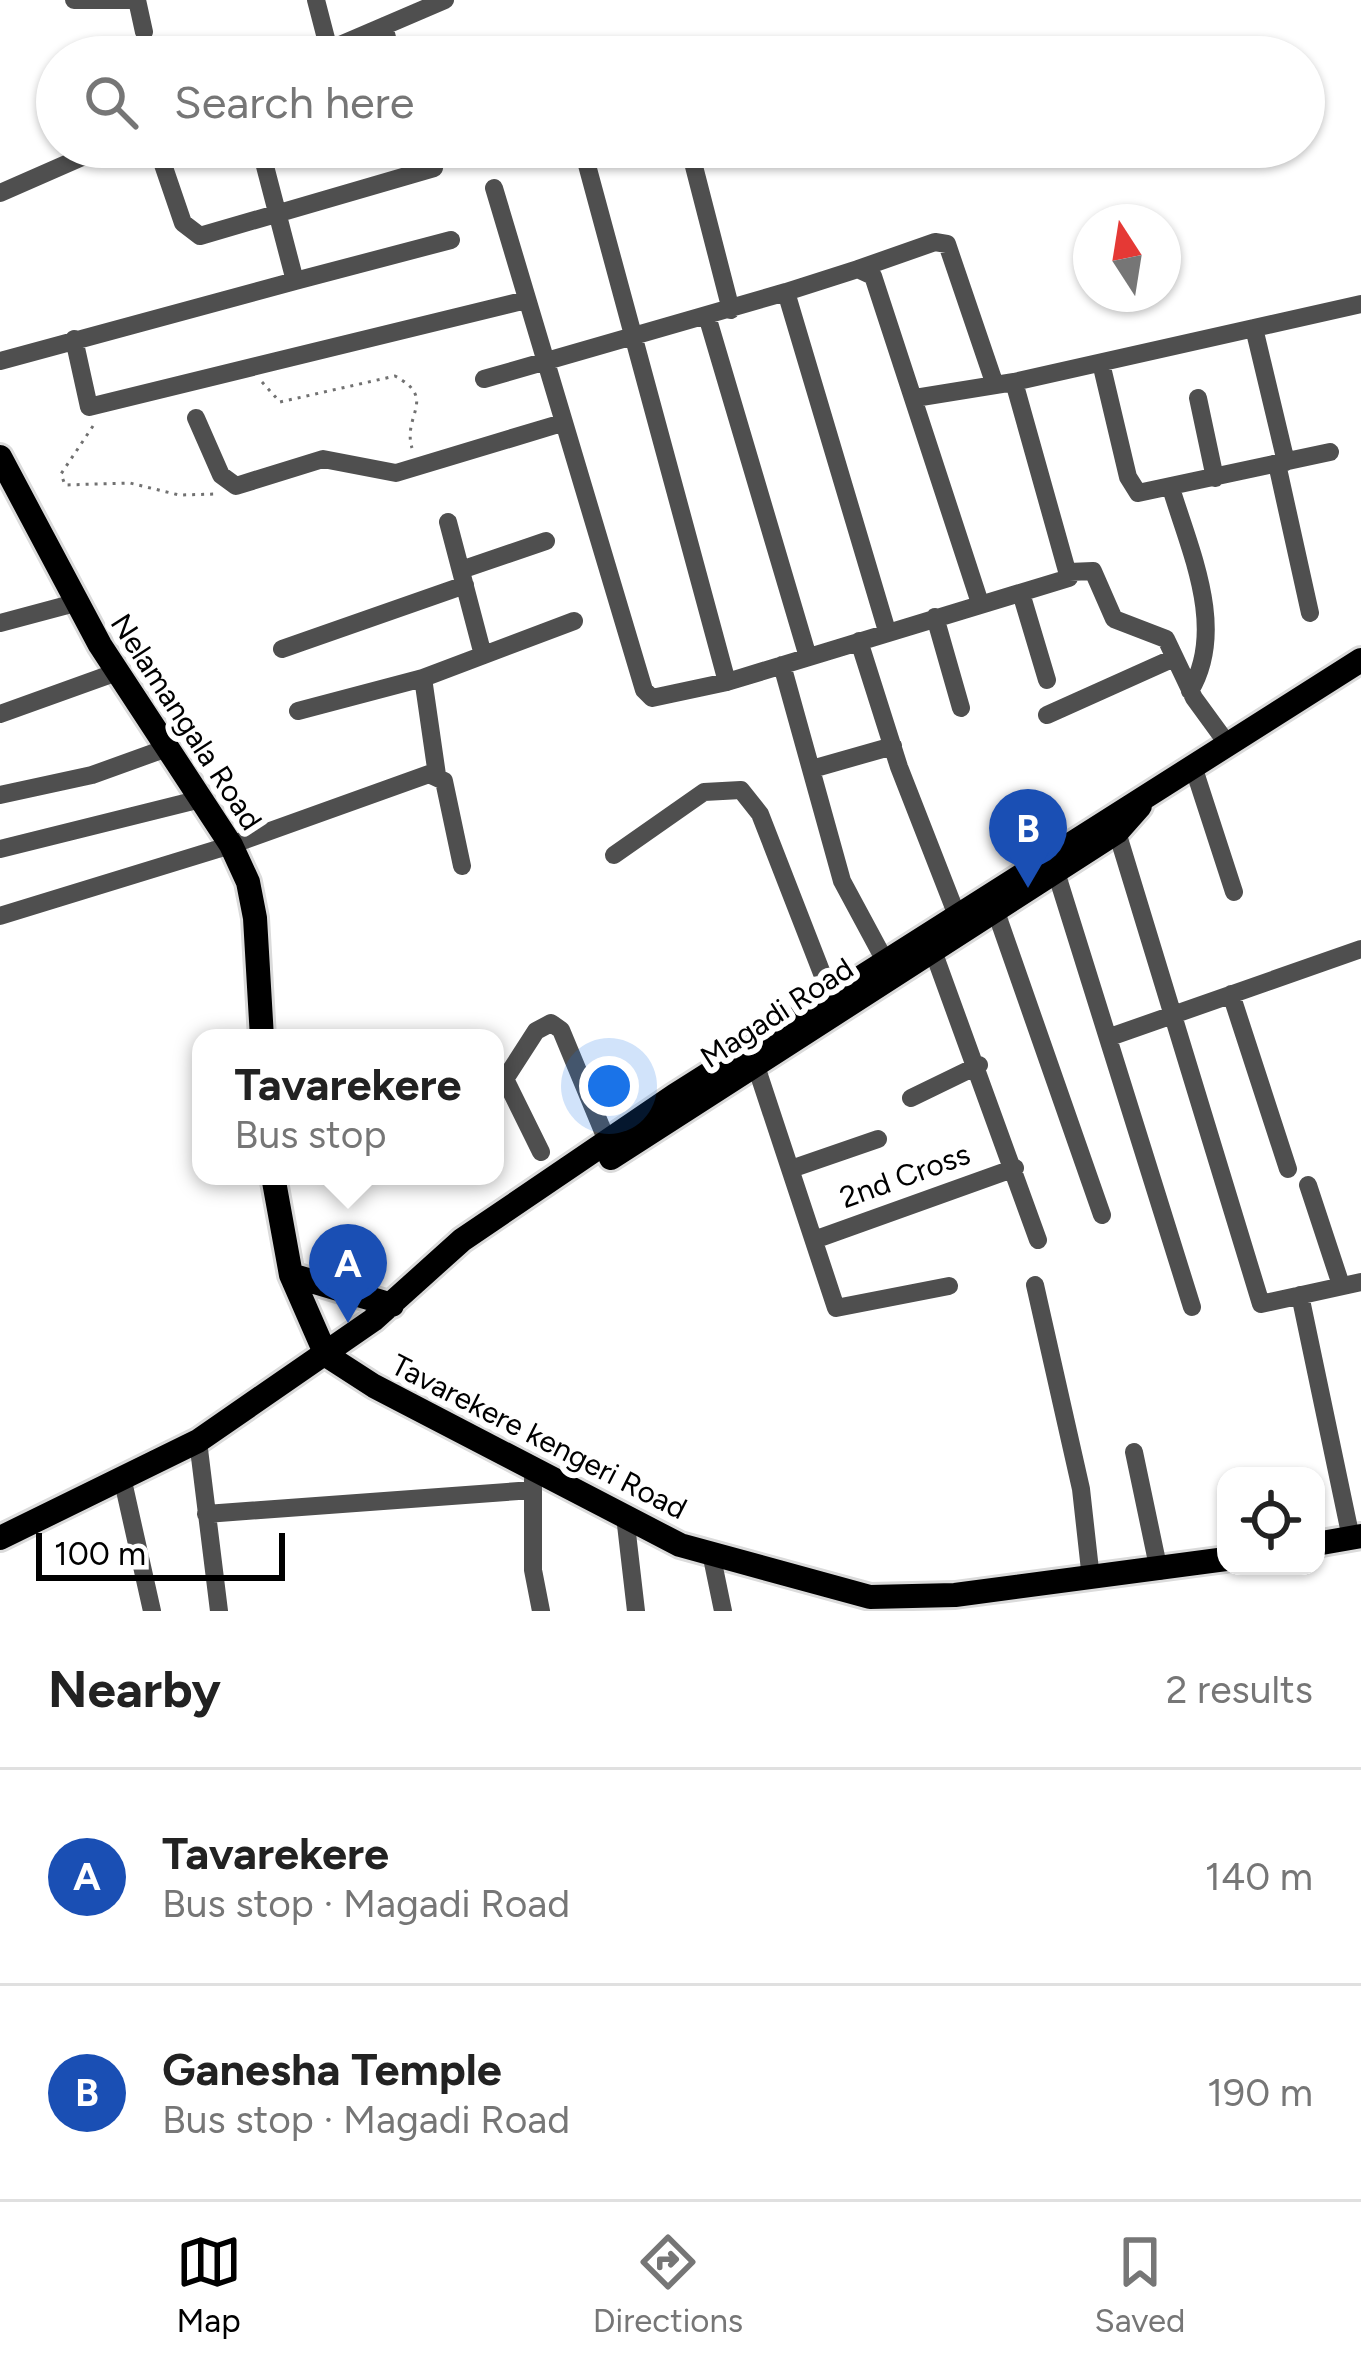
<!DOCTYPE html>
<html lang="en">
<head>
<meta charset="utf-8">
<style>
  body { margin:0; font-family:Figtree,sans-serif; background:#f2f2f2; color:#222 }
  .controls { position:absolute; right:36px; bottom:36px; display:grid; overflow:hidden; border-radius:24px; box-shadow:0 3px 9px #0004 }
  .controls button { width:108px; height:108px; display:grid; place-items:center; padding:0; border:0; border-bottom:3px solid #e0e0e0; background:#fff; color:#222; font:60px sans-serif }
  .compass { position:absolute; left:1073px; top:204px; width:108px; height:108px; border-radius:50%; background:#fff; box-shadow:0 3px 9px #0004; rotate:348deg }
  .scale { position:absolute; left:36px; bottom:30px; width:249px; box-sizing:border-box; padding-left:12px; border:6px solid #000; border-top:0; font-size:33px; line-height:42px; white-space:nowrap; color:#000; -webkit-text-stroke:9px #fff; paint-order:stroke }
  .you { position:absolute; left:609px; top:1086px; width:42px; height:42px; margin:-30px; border:9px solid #fff; border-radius:50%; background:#1a73e8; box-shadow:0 0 0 18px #1a73e833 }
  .badge { display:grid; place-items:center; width:78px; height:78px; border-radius:50%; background:#000; color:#fff; font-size:39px; font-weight:700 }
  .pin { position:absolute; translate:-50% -99px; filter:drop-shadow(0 3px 6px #0008) }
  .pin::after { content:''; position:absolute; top:63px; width:42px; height:36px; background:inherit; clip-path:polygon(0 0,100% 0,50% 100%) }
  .popup { position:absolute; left:192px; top:1029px; width:312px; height:156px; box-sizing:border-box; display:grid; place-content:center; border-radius:24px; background:#fff; filter:drop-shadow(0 3px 9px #0005); font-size:39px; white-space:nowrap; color:#767676 }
  .popup b { font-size:45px; color:#222 }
  .popup::after { content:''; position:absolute; left:50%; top:100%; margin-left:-24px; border:24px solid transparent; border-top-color:#fff }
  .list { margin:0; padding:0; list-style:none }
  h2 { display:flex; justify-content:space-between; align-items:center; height:156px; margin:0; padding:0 48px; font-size:51px }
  h2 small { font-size:39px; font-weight:400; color:#767676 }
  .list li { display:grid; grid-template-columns:78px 1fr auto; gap:36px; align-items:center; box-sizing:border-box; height:216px; padding:0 48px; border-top:3px solid #e0e0e0 }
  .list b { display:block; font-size:45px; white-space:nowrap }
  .list p { margin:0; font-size:39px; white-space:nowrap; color:#767676 }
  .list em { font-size:39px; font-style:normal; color:#767676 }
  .icon { flex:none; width:66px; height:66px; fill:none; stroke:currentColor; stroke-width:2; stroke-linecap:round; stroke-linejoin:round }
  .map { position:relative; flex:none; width:1361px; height:1611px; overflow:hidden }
  .search { position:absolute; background:#fff; box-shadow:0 3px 9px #0004; left:36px; right:36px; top:36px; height:132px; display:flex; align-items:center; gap:30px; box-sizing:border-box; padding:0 42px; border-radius:66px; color:#767676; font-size:45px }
  .sheet { height:588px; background:#fff }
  nav { display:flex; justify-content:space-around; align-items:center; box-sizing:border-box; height:168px; border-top:3px solid #e0e0e0; background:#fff; font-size:33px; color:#767676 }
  nav a { display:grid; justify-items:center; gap:6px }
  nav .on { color:#000 }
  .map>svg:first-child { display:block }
</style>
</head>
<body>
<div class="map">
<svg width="1361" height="1611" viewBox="0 0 1361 1611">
  <rect width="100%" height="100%" fill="#fff"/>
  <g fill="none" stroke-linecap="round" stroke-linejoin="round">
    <g stroke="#dbdbdb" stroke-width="30">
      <path id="major" d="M 0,457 L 100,645 L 231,845 L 248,882 L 255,918 L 262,1038
        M 611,1158 L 1117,832 L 1140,806
        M 273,1176 L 291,1275 L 326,1355
        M 291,1275 L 392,1305
        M 326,1355 L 374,1386 L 680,1545 L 870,1597 L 955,1595 L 1226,1559
        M 0,1538 L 198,1441 L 373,1320 L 462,1240 L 674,1096 L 1361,660
        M 1316,1544 L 1361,1536"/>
    </g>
    <path stroke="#717171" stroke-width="3" stroke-dasharray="3 6" stroke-linecap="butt" d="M 262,382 L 280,402 L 395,376 C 438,399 402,415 412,448
      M 93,426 L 61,474 L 65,485 L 130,483 L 179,495 L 216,494"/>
    <path stroke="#4f4f4f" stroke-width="18" d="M 74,0 L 134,0
      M 137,0 L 144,32
      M 316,0 L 329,50
      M 384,26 L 392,57
      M 312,57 L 445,0
      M 157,147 L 183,223 L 200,236 L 434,168
      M 336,147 L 344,153 L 366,147
      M 689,147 L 731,310
      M 584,154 L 727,682
      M 494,188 L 644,690 L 652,698 L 727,682 L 1069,578 L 1014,382
      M 0,193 L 105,147
      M 858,269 L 935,242 L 947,244 L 995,385
      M 295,281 L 451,240
      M 786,292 L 858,269 L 873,276 L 980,603
      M 707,316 L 808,657
      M 1254,328 L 1286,462
      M 74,339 L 89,407 L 526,300
      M 0,361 L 295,281 L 260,147
      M 1101,363 L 1128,477 L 1138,493 L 1330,452
      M 484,379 L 786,292 L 887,631
      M 915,398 L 1014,382 L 1361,304
      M 1198,398 L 1215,478
      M 196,418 L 221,475 L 236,486 L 323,459 L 396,473 L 562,423
      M 1277,464 L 1310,613
      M 1171,488 C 1190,551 1227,629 1190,691
      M 448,522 L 483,655
      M 461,570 L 546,541
      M 1069,572 L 1093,571 L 1114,619 L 1166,639 L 1194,698 L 1229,746
      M 1021,593 L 1047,680
      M 935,617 L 961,708
      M 0,623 L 75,603
      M 859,641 L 899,767 L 956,913
      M 282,649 L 465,585
      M 782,665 L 842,881 L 884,959
      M 423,678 L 437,775
      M 298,711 L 423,678 L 574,621
      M 0,714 L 117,672
      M 1047,715 L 1174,658
      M 812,769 L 893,746
      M 1194,769 L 1234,892
      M 0,795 L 92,775 L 167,748
      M 1117,832 L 1261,1304 L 1361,1282
      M 0,849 L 201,799
      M 614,855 L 704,792 L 741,790 L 760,814 L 830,994
      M 1056,872 L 1192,1307
      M 995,909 L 1102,1215
      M 0,916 L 231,845 L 429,774 L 444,781 L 462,866
      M 932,948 L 1038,1240
      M 1231,994 L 1288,1169
      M 1110,1037 L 1361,949
      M 755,1063 L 836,1308 L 949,1286
      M 911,1098 L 979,1065
      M 541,1152 L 505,1079 L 536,1031 L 551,1023 L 561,1030 L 607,1141
      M 791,1169 L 878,1139
      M 1308,1185 L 1341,1285
      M 814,1240 L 1015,1168
      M 1035,1285 L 1081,1489 L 1091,1579
      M 1300,1295 L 1351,1538
      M 198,1441 L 219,1611
      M 1134,1452 L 1159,1571
      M 122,1477 L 152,1611
      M 533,1479 L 533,1570 L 541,1611
      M 206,1514 L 533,1490
      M 625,1516 L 636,1611
      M 711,1553 L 723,1611"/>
    <use href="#major" stroke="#000" stroke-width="24"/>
  </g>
  <g text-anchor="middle" stroke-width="12" stroke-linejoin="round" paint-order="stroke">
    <g font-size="30" fill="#000" stroke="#fff">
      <text transform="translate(186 722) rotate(57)" y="10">Nelamangala Road</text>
      <text transform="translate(777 1013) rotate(-33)" y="10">Magadi Road</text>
      <text transform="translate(905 1176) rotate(-20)" y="10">2nd Cross</text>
      <text transform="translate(539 1437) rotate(27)" y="10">Tavarekere kengeri Road</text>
    </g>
  </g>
</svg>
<div class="controls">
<button><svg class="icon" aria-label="locate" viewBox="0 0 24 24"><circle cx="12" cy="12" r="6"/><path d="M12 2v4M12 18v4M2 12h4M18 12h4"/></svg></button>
</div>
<svg class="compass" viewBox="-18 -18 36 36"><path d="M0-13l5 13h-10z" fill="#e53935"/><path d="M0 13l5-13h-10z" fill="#767676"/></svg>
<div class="scale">100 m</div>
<div class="you"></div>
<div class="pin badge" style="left:348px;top:1323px;background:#1a4fb4">A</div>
<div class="popup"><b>Tavarekere</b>Bus stop</div>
<div class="pin badge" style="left:1028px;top:888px;background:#1a4fb4">B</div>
<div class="search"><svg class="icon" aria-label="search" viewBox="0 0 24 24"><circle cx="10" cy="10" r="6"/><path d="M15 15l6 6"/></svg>Search here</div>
</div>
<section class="sheet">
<h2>Nearby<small>2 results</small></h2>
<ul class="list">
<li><span class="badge" style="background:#1a4fb4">A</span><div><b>Tavarekere</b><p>Bus stop · Magadi Road</p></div><em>140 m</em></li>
<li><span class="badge" style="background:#1a4fb4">B</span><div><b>Ganesha Temple</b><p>Bus stop · Magadi Road</p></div><em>190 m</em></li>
</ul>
</section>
<nav>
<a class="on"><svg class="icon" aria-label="map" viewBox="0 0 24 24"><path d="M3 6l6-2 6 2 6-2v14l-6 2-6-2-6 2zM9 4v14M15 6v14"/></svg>Map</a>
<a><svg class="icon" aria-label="directions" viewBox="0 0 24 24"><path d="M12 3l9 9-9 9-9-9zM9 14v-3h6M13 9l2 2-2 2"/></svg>Directions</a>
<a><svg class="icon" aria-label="saved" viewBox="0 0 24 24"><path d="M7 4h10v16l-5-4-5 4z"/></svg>Saved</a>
</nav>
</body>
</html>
